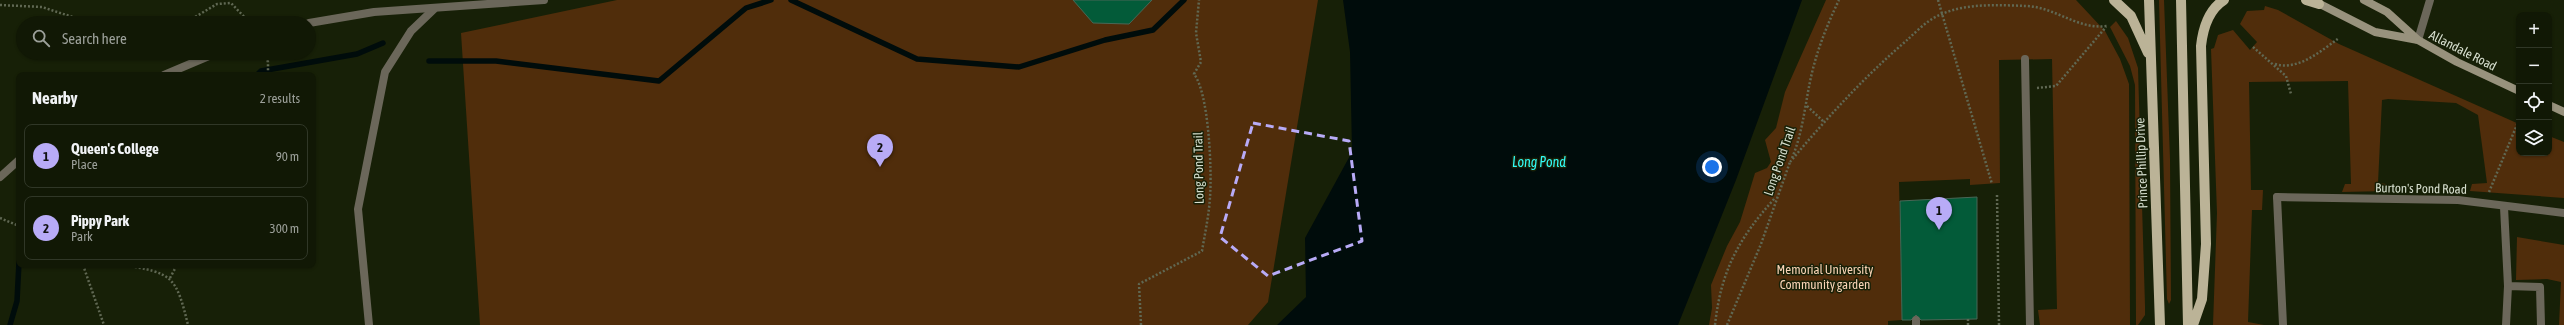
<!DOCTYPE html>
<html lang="en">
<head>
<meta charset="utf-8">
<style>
  body { margin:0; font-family:"Asap Condensed",sans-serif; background:#1a210f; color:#f1f3f6 }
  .controls { position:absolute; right:12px; top:12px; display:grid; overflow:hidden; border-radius:8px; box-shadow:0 1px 3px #0004 }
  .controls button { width:36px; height:36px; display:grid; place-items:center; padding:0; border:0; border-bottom:1px solid #303727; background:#111805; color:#f1f3f6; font:20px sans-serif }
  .you { position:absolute; left:1712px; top:167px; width:14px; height:14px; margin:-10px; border:3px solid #fff; border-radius:50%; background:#1a73e8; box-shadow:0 0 0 6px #1a73e833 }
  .badge { display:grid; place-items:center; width:26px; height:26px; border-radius:50%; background:#b8abf7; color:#111; font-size:13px; font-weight:700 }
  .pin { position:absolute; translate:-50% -33px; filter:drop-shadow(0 1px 2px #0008) }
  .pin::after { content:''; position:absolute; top:21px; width:14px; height:12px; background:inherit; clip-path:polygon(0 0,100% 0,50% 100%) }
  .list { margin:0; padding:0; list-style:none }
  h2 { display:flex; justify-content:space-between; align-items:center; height:52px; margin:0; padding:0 16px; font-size:17px }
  h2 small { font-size:13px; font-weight:400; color:#9ca09a }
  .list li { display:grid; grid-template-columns:26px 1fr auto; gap:12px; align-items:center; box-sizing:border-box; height:64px; margin:0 8px 8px; padding:0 8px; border:1px solid #303727; border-radius:8px }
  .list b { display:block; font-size:15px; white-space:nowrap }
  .list p { margin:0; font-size:13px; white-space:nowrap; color:#9ca09a }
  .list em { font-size:13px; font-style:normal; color:#9ca09a }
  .icon { flex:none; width:22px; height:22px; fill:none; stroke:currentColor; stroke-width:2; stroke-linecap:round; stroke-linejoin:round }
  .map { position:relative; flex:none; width:2564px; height:325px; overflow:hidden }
  .search { position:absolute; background:#111805; box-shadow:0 1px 3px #0004; left:16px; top:16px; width:300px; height:44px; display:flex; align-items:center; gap:10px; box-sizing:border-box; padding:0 14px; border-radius:22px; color:#9ca09a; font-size:15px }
  .panel { position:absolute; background:#111805; box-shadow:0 1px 3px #0004; left:16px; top:72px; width:300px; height:196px; border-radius:8px }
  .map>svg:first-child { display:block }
</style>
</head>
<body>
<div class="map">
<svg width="2564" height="325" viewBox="0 0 2564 325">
  <rect width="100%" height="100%" fill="#172007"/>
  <path fill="#502d0b" d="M 617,0 L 1318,0 L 1268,302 L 1248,325 L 480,325 L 461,33 Z
    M 1826,0 L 2076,0 L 2105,31 L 2120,59 L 2129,84 L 2130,325 L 2040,325 L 2038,310 L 2057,309 L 2052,59 L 1999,60 L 2000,183 L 1970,185 L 1970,179 L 1899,182 L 1902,320 L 1888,321 L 1888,325 L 1709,325 L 1712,308 L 1711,285 L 1727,246 L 1740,222 L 1755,173 L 1767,168 L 1771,162 L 1765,140 L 1776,128 L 1785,92 Z
    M 2159,0 L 2164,0 L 2170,159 L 2171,300 L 2169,304 L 2167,299 Z
    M 2265,6 L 2278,10 L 2339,44 L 2519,124 L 2519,153 L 2549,153 L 2549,136 L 2564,142 L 2564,198 L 2470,191 L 2472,184 L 2487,183 L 2478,115 L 2456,103 L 2388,99 L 2382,100 L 2378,183 L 2386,184 L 2388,191 L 2342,192 L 2345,184 L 2351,184 L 2348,81 L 2249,82 L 2251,190 L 2263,190 L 2262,210 L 2252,210 L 2248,322 L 2264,325 L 2213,325 L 2217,213 L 2211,49 L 2214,48 L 2218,35 L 2233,30 L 2250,50 L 2257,42 L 2240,24 L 2247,11 L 2264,10 Z
    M 2116,21 L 2128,38 L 2138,68 L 2145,306 L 2145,315 L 2138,325 L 2136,325 L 2135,85 L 2130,66 L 2110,27 Z
    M 2517,237 L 2564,245 L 2564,325 L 2559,325 L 2561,282 L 2547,279 L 2516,280 Z"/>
  <path fill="#000c0b" d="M 1343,0 L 1802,0 L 1736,180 L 1678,325 L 1277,325 L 1306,297 L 1305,238 L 1352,152 L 1350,52 Z"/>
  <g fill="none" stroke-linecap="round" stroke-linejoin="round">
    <path stroke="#000c0b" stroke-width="5.5" d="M 791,0 L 917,59 L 1019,67 L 1105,40 L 1153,30 L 1184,0
      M 429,61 L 496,61 L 659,81 L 746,8 L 771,0
      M 257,75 L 261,71 L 357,54 L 383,43
      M 10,325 L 17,301 L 19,262"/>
  </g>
  <path fill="#035b39" stroke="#496756" d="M 1073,0 L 1152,0 L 1129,24 L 1093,23 Z
    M 1977,197 L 1977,319 L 1921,320 L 1916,315 L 1911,320 L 1902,320 L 1900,201 Z"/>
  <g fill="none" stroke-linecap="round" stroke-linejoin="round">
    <path stroke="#606853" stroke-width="2.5" stroke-dasharray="2 2" stroke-linecap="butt" d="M 1938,0 L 1992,184
      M 0,5 L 42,7 L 91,23
      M 185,23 L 217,4 L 231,3 L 250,23
      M 2253,47 L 2286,76 L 2291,94
      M 264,53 L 268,62 L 268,75
      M 2275,64 C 2298,71 2321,51 2339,38
      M 2037,88 L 2056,86 L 2106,27
      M 1807,106 L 1824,122
      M 1792,158 C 1803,132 1805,104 1811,77 C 1817,50 1827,25 1839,0
      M 1790,162 C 1826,119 1863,78 1906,41 C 1916,32 1928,19 1942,14 C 1967,3 1999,5 2026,6 C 2056,7 2077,30 2107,26
      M 2489,192 L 2519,120
      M 1997,195 L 1999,325
      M 0,218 L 19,226
      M 83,265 L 104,325
      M 123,265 C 173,273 176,276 188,325
      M 170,278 L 177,265
      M 1968,319 L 1968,325
      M 1141,325 L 1139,284 L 1202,251 C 1205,233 1209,215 1210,197 C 1212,171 1209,93 1194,74 L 1201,62 L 1196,33 L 1199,0
      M 1715,325 C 1721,270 1739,238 1775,198
      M 1727,325 L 1761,244 L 1790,162"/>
    <path stroke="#6b675a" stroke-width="8" d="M 2025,59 L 2030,325
      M 2277,197 L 2283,325
      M 2504,207 L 2508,286 L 2506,325
      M 2508,286 L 2540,287 L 2541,325
      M 1916,320 L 1916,325
      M 369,325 L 358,209 L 385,72 L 411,31 L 434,9"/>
    <path stroke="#6b675a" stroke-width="8" d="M 309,23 L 374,12 L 544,0
      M 2418,40 L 2430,0
      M 164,75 L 216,53
      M 0,177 L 19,160
      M 2277,197 L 2458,200 L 2564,213"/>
    <path stroke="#98927d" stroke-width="8" d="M 2364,0 L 2387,12 L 2418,40 L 2457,62 L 2519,91
      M 2314,1 L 2375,32 L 2418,40
      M 2549,105 L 2564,112"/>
    <path stroke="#bbb397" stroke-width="10" d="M 2114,0 L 2131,16 L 2148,53
      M 2149,0 L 2160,325
      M 2181,0 L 2188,325
      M 2306,0 L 2319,4
      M 2193,325 L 2202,299 L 2206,244 L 2201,46 C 2203,28 2208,10 2224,0"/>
  </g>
  <path fill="none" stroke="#b8abf7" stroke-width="3" stroke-dasharray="8 5" stroke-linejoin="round" d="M 1253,123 L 1349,141 L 1362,241 L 1268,276 L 1220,237 Z"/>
  <g text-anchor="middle" stroke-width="3" stroke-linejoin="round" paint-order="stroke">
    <g font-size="13" fill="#d7dfcf" stroke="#172007">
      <text transform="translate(2463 50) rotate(27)" y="5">Allandale Road</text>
      <text transform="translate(1779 161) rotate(-71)" y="5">Long Pond Trail</text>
      <text transform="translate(2141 163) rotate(-92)" y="5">Prince Phillip Drive</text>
      <text transform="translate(1198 168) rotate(-91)" y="5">Long Pond Trail</text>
      <text transform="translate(2421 188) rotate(1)" y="5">Burton's Pond Road</text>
    </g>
    <g font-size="13" fill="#f9d3b5" stroke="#172007">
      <text x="1825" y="274">Memorial University<tspan x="1825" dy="15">Community garden</tspan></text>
    </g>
    <g font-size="14" font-style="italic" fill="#32fcf7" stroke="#172007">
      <text x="1539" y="167">Long Pond</text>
    </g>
  </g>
</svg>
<div class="controls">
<button>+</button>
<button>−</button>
<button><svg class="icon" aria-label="locate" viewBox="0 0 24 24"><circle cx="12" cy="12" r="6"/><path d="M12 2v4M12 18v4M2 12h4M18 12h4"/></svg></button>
<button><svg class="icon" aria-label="layers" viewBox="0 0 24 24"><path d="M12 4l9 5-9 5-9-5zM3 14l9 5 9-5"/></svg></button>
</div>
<div class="you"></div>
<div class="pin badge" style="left:1939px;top:230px">1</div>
<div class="pin badge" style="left:880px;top:167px">2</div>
<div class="search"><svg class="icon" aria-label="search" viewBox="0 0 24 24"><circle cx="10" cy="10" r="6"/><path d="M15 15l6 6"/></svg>Search here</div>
<section class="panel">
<h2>Nearby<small>2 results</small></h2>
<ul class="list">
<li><span class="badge">1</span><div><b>Queen's College</b><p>Place</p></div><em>90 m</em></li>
<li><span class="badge">2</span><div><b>Pippy Park</b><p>Park</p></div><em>300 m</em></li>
</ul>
</section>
</div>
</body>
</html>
